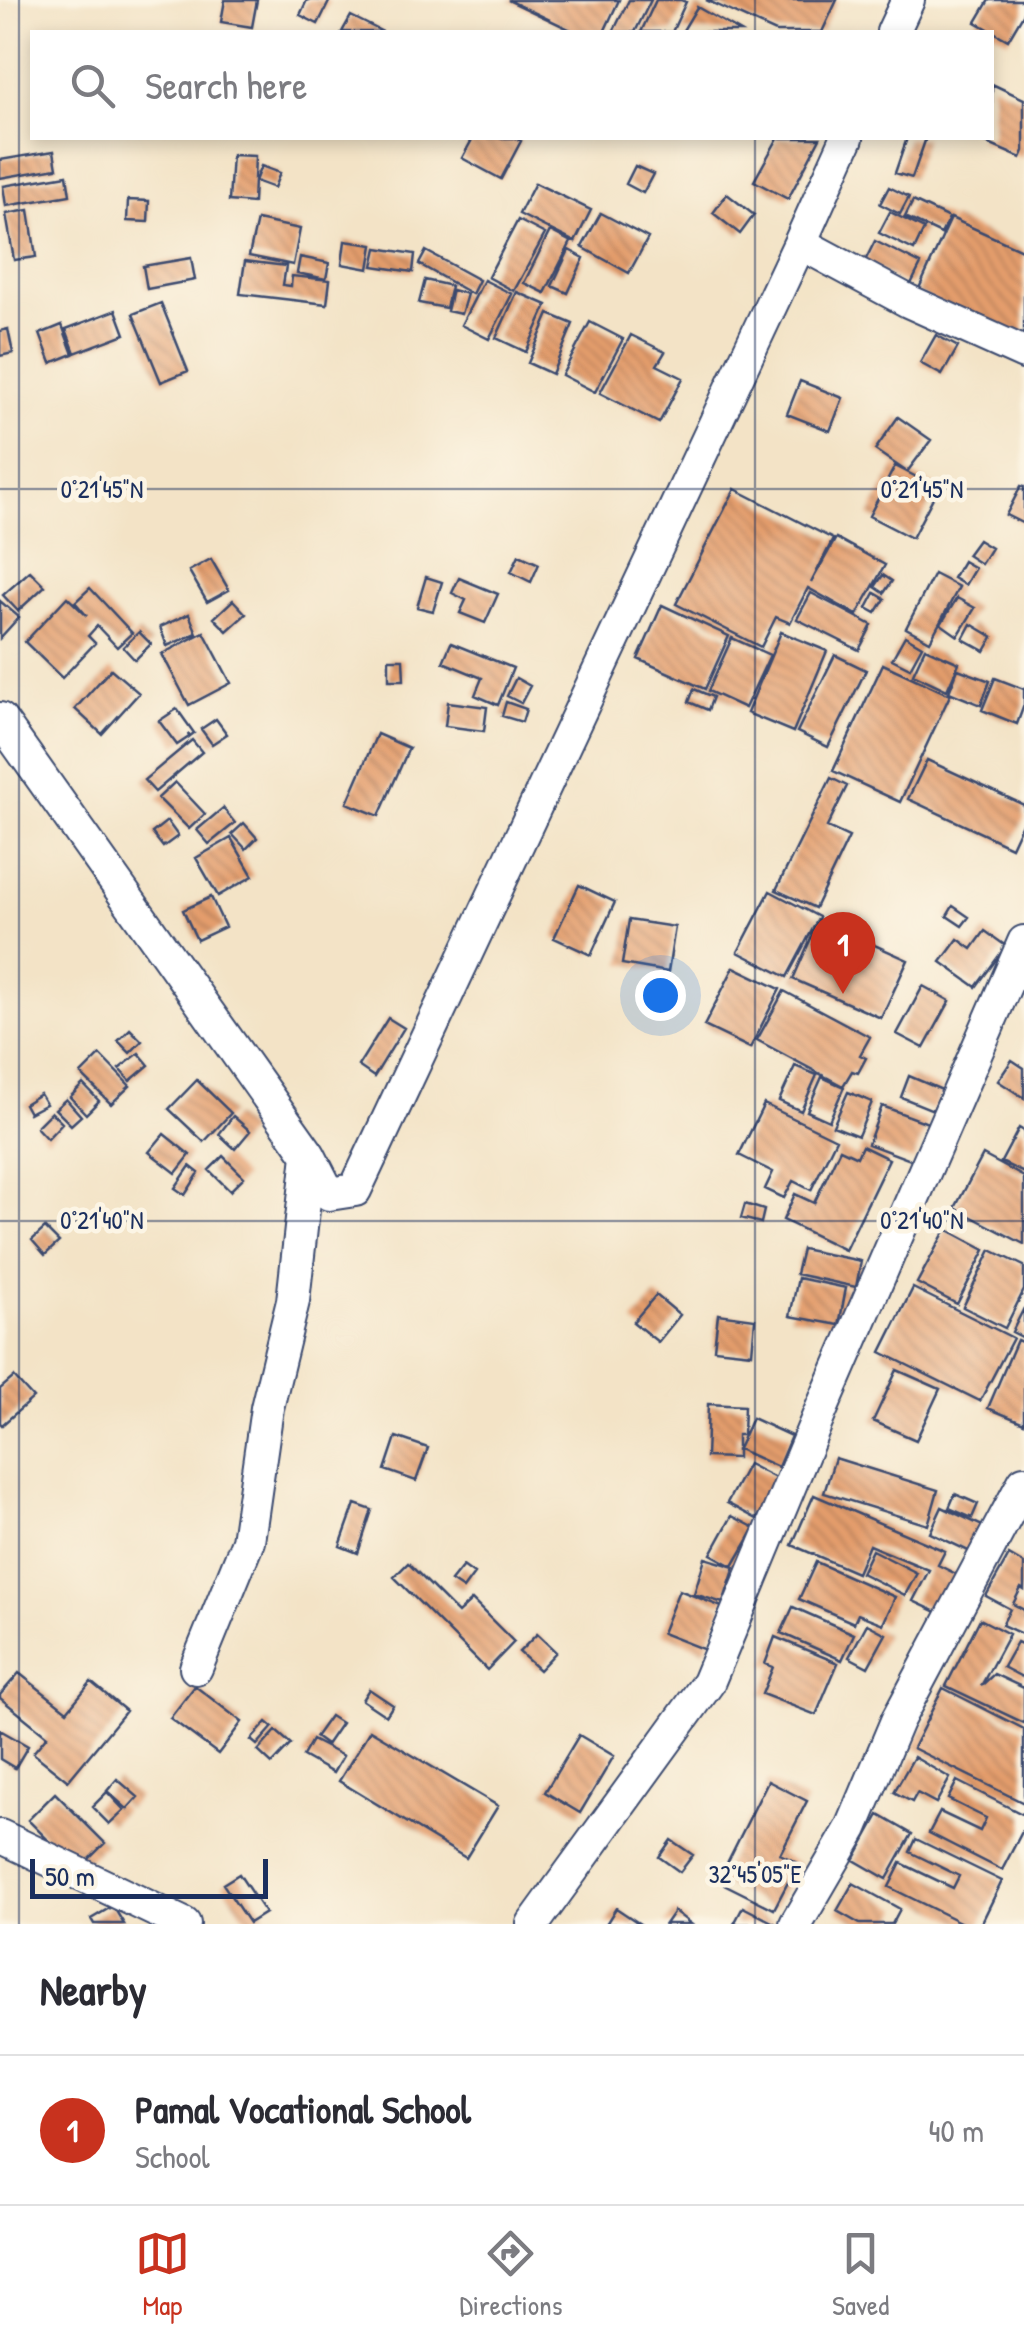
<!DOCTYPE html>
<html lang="en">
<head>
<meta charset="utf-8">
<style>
  body { margin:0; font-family:"Patrick Hand",sans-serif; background:#f7f7f7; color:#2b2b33 }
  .scale { position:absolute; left:30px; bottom:25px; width:238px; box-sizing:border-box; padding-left:10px; border:5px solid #1b2f5e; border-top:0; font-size:28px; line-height:35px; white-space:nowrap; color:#1b2f5e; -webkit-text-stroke:8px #fcf5e5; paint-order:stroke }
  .you { position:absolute; left:660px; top:995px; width:35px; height:35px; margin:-25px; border:8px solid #fff; border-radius:50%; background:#1a73e8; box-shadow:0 0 0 15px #1a73e833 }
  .badge { display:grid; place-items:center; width:65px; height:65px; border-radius:50%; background:#c8321e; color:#fff; font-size:32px; font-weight:700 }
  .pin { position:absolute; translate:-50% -82px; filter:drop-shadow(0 2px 5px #0008) }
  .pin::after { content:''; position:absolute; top:52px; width:35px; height:30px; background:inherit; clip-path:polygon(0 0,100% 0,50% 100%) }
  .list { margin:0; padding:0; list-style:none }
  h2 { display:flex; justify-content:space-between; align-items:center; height:130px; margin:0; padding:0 40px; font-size:42px }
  h2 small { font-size:32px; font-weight:400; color:#7c7c81 }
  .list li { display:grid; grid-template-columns:65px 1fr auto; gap:30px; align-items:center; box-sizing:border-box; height:150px; padding:0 40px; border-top:2px solid #e1e1e2 }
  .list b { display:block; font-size:38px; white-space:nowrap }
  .list p { margin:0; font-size:32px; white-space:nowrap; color:#7c7c81 }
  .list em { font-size:32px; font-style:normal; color:#7c7c81 }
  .icon { flex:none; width:55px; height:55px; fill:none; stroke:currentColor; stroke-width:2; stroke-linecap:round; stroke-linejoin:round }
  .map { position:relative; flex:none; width:1024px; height:1924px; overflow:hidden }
  .search { position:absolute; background:#fff; box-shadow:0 5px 15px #0003; left:30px; right:30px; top:30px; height:110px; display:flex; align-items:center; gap:25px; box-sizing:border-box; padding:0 35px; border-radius:0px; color:#7c7c81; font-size:38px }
  .sheet { height:280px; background:#fff }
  nav { display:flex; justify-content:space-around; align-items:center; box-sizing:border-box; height:140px; border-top:2px solid #e1e1e2; background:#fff; font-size:28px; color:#7c7c81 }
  nav a { display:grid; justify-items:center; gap:5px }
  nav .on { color:#c8321e }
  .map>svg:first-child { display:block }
</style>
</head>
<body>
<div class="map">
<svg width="1024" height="1924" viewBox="0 0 1024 1924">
  <defs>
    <pattern id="building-back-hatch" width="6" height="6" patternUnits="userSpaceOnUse" patternTransform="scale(2.5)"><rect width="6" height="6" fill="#e49d6c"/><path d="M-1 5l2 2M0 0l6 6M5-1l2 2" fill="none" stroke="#b8805c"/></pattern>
  </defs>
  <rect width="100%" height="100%" fill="#fcf5e5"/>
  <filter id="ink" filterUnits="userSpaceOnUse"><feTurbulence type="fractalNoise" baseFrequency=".01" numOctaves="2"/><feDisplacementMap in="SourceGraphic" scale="20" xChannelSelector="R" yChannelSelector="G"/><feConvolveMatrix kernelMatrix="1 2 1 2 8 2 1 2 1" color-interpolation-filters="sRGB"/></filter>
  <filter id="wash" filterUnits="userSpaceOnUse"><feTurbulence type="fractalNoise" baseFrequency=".0048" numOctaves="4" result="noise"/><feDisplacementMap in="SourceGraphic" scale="40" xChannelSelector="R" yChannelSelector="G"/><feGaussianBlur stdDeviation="2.25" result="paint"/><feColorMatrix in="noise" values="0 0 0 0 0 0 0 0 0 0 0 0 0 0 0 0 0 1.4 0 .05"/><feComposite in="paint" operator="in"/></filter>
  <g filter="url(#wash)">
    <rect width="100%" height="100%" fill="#f3e3c6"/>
    <g id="blocks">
      <path fill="url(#building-back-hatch)" d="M 225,0 L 257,0 L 252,27 L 221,22 Z
        M 307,0 L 330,0 L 318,24 L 300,15 Z
        M 508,0 L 619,0 L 604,32 L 575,32 Z
        M 629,0 L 651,0 L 635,32 L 613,32 Z
        M 656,0 L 681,0 L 686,2 L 672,32 L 641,32 Z
        M 706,0 L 837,0 L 822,32 L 776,32 Z
        M 989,0 L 1024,0 L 1024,13 L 1008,40 L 976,22 Z
        M 697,7 L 741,32 L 682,32 Z
        M 351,16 L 383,32 L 342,32 Z
        M 992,84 L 1024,99 L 1024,151 L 1021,158 L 975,138 L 992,138 Z
        M 473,138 L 515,138 L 521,141 L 501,179 L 462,158 Z
        M 778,138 L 820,138 L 788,199 L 754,181 Z
        M 907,138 L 926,138 L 912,178 L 895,173 Z
        M 54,151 L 57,168 L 0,178 L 0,160 Z
        M 232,155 L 255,156 L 253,203 L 229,201 Z
        M 261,166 L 280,173 L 274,188 L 255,181 Z
        M 635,166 L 653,174 L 643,193 L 626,184 Z
        M 67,175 L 70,195 L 6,206 L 3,186 Z
        M 535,183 L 591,210 L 575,242 L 519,214 Z
        M 889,187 L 909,197 L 900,214 L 880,204 Z
        M 727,194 L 754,215 L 740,234 L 713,213 Z
        M 128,200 L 149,201 L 148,222 L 127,221 Z
        M 913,201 L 949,218 L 941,234 L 905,217 Z
        M 29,210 L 36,257 L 14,260 L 6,214 Z
        M 890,212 L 924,229 L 914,250 L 879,233 Z
        M 601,213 L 648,238 L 629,273 L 582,247 Z
        M 951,218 L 1024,251 L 1024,333 L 1021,340 L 917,293 Z
        M 257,220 L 300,229 L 293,265 L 249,256 Z
        M 518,220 L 545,234 L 514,291 L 488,277 Z
        M 550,231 L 571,242 L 545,293 L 524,283 Z
        M 345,241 L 373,245 L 369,269 L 342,264 Z
        M 875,241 L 921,264 L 910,286 L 864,263 Z
        M 377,248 L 415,254 L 413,272 L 373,266 Z
        M 569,250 L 584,258 L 568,293 L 552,286 Z
        M 426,251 L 479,280 L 472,294 L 419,264 Z
        M 300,257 L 329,263 L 326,279 L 297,273 Z
        M 191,258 L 195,280 L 147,289 L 143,266 Z
        M 245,261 L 286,266 L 283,285 L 291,286 L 292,276 L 330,280 L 327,304 L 240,294 Z
        M 425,280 L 451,286 L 446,308 L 419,303 Z
        M 484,280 L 512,294 L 489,339 L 461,325 Z
        M 452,290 L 467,294 L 461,314 L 447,311 Z
        M 517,292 L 547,305 L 526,352 L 496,338 Z
        M 161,303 L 188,371 L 161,382 L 133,314 Z
        M 116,310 L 125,334 L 75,353 L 66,329 Z
        M 549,314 L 573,324 L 552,374 L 528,363 Z
        M 590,322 L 623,339 L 595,392 L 562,375 Z
        M 62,325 L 73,354 L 51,363 L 40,334 Z
        M 8,329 L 13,353 L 0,356 L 0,331 Z
        M 631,335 L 665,352 L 657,365 L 683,378 L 659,423 L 600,393 Z
        M 936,335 L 958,347 L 942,375 L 920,363 Z
        M 800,381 L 843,398 L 830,431 L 787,414 Z
        M 898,417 L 931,440 L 907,472 L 875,450 Z
        M 895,466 L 938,488 L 912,538 L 869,516 Z
        M 1021,486 L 1024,487 L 1024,524 L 1006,515 Z
        M 735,489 L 833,539 L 811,583 L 836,538 L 885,565 L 857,615 L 808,588 L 790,623 L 776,617 L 761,647 L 676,604 Z
        M 978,540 L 991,548 L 981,564 L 967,555 Z
        M 519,555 L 539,564 L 531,582 L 511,572 Z
        M 211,559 L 229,590 L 207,602 L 189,571 Z
        M 963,561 L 975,568 L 965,585 L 953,578 Z
        M 30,571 L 45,586 L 18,611 L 3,595 Z
        M 934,574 L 959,587 L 930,641 L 906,628 Z
        M 883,575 L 892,581 L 884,593 L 875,587 Z
        M 426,577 L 442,582 L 433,611 L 417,607 Z
        M 459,578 L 498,594 L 485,623 L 460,613 L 466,600 L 452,593 Z
        M 90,588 L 132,633 L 117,647 L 97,626 L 88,636 L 95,643 L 62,678 L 25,642 L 67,597 L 87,616 L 75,602 Z
        M 811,593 L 872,625 L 859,650 L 797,619 Z
        M 875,593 L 885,599 L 876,613 L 867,608 Z
        M 957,598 L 975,608 L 958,636 L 941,624 Z
        M 233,600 L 246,614 L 227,631 L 214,618 Z
        M 0,601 L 19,617 L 0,638 Z
        M 662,605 L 729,636 L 705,689 L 638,659 Z
        M 189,614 L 197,633 L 167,646 L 160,627 Z
        M 971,624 L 993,637 L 985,651 L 963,639 Z
        M 139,632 L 151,644 L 135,660 L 123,647 Z
        M 204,632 L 231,683 L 189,705 L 162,654 Z
        M 781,632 L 827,651 L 793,732 L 747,713 Z
        M 905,636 L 922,646 L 910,668 L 892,659 Z
        M 732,638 L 770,655 L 745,708 L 708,691 Z
        M 451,643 L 513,668 L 498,705 L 475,695 L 482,678 L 443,662 Z
        M 925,648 L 959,663 L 947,690 L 913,674 Z
        M 835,655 L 866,670 L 828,747 L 797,732 Z
        M 389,659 L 403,659 L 404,680 L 389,680 Z
        M 883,664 L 950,695 L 900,802 L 833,771 Z
        M 111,669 L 139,693 L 102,734 L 75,709 Z
        M 958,669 L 990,681 L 981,705 L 949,692 Z
        M 516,678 L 530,686 L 521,703 L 507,696 Z
        M 995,678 L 1024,689 L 1024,705 L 1017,724 L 982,710 Z
        M 694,689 L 713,697 L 708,710 L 689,702 Z
        M 448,702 L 487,707 L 484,731 L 445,726 Z
        M 506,702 L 526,709 L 522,722 L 502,716 Z
        M 177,709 L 194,733 L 190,736 L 188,734 L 189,737 L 177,745 L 159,721 Z
        M 216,719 L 227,734 L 212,744 L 201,729 Z
        M 377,734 L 409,748 L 379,816 L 347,803 Z
        M 192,740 L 202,752 L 155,792 L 144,780 Z
        M 927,760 L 1024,805 L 1024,819 L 1011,847 L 908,799 Z
        M 831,778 L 847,786 L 827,827 L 849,837 L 815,908 L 776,890 Z
        M 175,782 L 205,814 L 189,829 L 158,798 Z
        M 223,808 L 235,823 L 209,844 L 197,830 Z
        M 167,821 L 178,836 L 163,847 L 152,833 Z
        M 244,823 L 257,838 L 246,849 L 232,834 Z
        M 231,838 L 253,876 L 218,896 L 196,858 Z
        M 579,885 L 615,902 L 591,955 L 554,938 Z
        M 770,891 L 819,917 L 787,977 L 738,952 Z
        M 211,897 L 225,927 L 197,940 L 183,910 Z
        M 953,906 L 969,917 L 962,926 L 947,916 Z
        M 629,920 L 675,927 L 668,972 L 622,964 Z
        M 819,920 L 908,960 L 881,1018 L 793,979 Z
        M 985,931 L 1006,946 L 976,987 L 941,962 L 958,939 L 972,949 Z
        M 734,967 L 780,989 L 750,1048 L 704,1026 Z
        M 923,986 L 950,1001 L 924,1048 L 897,1034 Z
        M 784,991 L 870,1037 L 860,1055 L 866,1058 L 858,1073 L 852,1071 L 843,1086 L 757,1040 Z
        M 388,1018 L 404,1028 L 374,1077 L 358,1066 Z
        M 130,1029 L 142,1041 L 130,1053 L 118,1041 Z
        M 139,1053 L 149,1065 L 130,1081 L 119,1069 Z
        M 100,1055 L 130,1086 L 111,1104 L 81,1074 Z
        M 1012,1060 L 1024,1068 L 1024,1098 L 998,1081 Z
        M 795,1066 L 817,1075 L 801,1111 L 779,1101 Z
        M 909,1076 L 942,1090 L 933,1110 L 901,1097 Z
        M 822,1077 L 844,1087 L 829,1121 L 807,1111 Z
        M 197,1080 L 231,1113 L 204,1142 L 169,1109 Z
        M 83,1084 L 99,1101 L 86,1114 L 70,1097 Z
        M 848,1092 L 872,1102 L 858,1136 L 833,1126 Z
        M 40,1094 L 46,1104 L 29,1113 L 24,1104 Z
        M 66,1099 L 81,1116 L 71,1125 L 55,1109 Z
        M 764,1104 L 836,1139 L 811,1190 L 793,1181 L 784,1198 L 765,1189 L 773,1172 L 739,1155 Z
        M 882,1106 L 928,1123 L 913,1161 L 868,1144 Z
        M 51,1112 L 62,1123 L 47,1139 L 36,1127 Z
        M 233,1116 L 250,1131 L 235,1149 L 219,1134 Z
        M 1019,1128 L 1024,1131 L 1024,1173 L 1001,1162 Z
        M 164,1134 L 190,1155 L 176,1173 L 149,1152 Z
        M 862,1146 L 889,1159 L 845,1250 L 783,1220 L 795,1194 L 814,1203 L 840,1149 L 857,1157 Z
        M 983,1155 L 1024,1177 L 1024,1244 L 955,1208 Z
        M 223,1156 L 244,1177 L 230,1191 L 209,1170 Z
        M 190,1166 L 199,1173 L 185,1195 L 175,1188 Z
        M 745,1204 L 764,1210 L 761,1223 L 741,1218 Z
        M 45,1228 L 59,1242 L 45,1255 L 32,1240 Z
        M 946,1229 L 985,1250 L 957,1304 L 917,1283 Z
        M 802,1249 L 861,1261 L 856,1287 L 796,1274 Z
        M 991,1250 L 1024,1266 L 1024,1290 L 1005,1328 L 963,1307 Z
        M 798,1278 L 846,1288 L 839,1325 L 790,1316 Z
        M 913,1288 L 1013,1338 L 980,1401 L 881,1352 Z
        M 656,1295 L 680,1315 L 658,1342 L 633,1322 Z
        M 1024,1308 L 1024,1338 L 1012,1332 Z
        M 718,1314 L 755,1319 L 752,1353 L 714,1349 Z
        M 1017,1340 L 1024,1343 L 1024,1423 L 988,1408 Z
        M 897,1370 L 940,1389 L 916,1440 L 873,1421 Z
        M 14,1377 L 33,1398 L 2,1425 L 0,1423 L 0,1389 Z
        M 708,1404 L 744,1406 L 743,1435 L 737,1435 L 737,1458 L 706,1457 Z
        M 752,1418 L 791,1436 L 778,1467 L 738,1449 Z
        M 396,1437 L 428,1448 L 416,1481 L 385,1470 Z
        M 835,1458 L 938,1490 L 928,1525 L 824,1493 Z
        M 748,1464 L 779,1480 L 757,1519 L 727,1503 Z
        M 955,1494 L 978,1504 L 972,1518 L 949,1508 Z
        M 814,1495 L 945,1551 L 938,1565 L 958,1575 L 939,1613 L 913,1601 L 929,1570 L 869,1545 L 857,1573 L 792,1545 Z
        M 355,1504 L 372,1510 L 358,1553 L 340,1546 Z
        M 942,1507 L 989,1529 L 977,1555 L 930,1533 Z
        M 732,1516 L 755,1528 L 733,1566 L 711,1554 Z
        M 872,1550 L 917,1573 L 905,1595 L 861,1573 Z
        M 1009,1555 L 1024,1564 L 1024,1590 L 1021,1588 L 1013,1604 L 1024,1610 L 1024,1635 L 1002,1625 L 1010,1609 L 986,1596 Z
        M 705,1558 L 735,1567 L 723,1603 L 694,1594 Z
        M 816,1562 L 895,1597 L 883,1624 L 858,1614 L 854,1623 L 799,1599 Z
        M 408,1563 L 458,1613 L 472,1600 L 514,1642 L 487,1670 L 394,1577 Z
        M 463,1566 L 474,1574 L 463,1589 L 451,1581 Z
        M 679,1590 L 722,1607 L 705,1650 L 662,1633 Z
        M 793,1607 L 854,1634 L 842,1660 L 781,1633 Z
        M 980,1619 L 1009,1634 L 981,1686 L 994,1674 L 1024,1688 L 1024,1723 L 946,1686 Z
        M 867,1624 L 886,1634 L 868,1667 L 849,1657 Z
        M 537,1634 L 556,1652 L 539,1670 L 519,1652 Z
        M 775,1637 L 838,1663 L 816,1715 L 762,1694 L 773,1667 L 765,1664 Z
        M 1017,1642 L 1024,1645 L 1024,1678 L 1003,1667 Z
        M 19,1673 L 67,1711 L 91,1682 L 126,1711 L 68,1781 L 33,1753 L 47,1736 L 0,1698 L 0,1695 Z
        M 195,1686 L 242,1722 L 218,1754 L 170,1718 Z
        M 943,1688 L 1024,1729 L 1024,1803 L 913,1748 Z
        M 369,1689 L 393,1705 L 386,1716 L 362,1700 Z
        M 330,1716 L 341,1723 L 326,1745 L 315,1737 Z
        M 267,1722 L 273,1727 L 257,1745 L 251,1740 Z
        M 0,1730 L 28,1746 L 15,1768 L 0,1759 Z
        M 370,1730 L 498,1806 L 466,1858 L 339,1781 Z
        M 276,1731 L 291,1744 L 272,1764 L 258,1751 Z
        M 579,1735 L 614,1756 L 580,1813 L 545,1792 Z
        M 312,1740 L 343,1756 L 333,1773 L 303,1756 Z
        M 914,1757 L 950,1778 L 936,1803 L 917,1793 L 912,1802 L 894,1792 Z
        M 117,1779 L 138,1797 L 127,1809 L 107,1791 Z
        M 768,1781 L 807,1801 L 780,1854 L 798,1863 L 774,1909 L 718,1881 Z
        M 957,1781 L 1024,1815 L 1024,1828 L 1002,1870 L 929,1833 L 940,1812 L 980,1831 L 986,1818 L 948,1799 Z
        M 107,1792 L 124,1810 L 109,1824 L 92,1807 Z
        M 55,1793 L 105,1843 L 78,1870 L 28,1820 Z
        M 879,1815 L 912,1834 L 887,1879 L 854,1860 Z
        M 916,1839 L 1002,1881 L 981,1924 L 964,1924 L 889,1887 L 901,1863 L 953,1888 L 959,1876 L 910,1852 Z
        M 671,1840 L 693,1855 L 680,1872 L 659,1857 Z
        M 239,1874 L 265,1913 L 249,1923 L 223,1884 Z
        M 853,1883 L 900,1909 L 892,1924 L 860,1924 L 837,1911 Z
        M 113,1906 L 124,1924 L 94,1924 L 91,1919 Z
        M 743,1907 L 776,1924 L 734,1924 Z
        M 616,1908 L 640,1924 L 606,1924 Z
        M 674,1911 L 691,1924 L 665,1924 Z"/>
    </g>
  </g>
  <g filter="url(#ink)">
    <use href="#blocks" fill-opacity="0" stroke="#3b4a6e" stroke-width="2.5"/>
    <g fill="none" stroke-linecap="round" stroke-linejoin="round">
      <g stroke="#3b4a6e" stroke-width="36">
        <path id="minor" d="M 893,32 L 908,0
          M 800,243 L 908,301 L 1024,353
          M 0,719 L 309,1155
          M 196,1668 L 248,1541 L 267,1408 L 293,1301 L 309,1155 L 329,1194 L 355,1190 L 800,243 L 847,138
          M 0,1836 L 184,1924
          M 533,1924 L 708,1683 L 822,1408 L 1024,942
          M 796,1924 L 852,1828 L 897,1721 L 1024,1482"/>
      </g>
      <use href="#minor" stroke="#fff" stroke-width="32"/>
    </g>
  </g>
  <path fill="none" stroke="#1b2f5e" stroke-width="2.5" stroke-opacity="0.45" d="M 19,0 L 19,1924M 755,0 L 755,32M 755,138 L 755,1924M 0,489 L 1024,489M 0,1221 L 1024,1221"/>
  <g font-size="25" text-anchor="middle" fill="#1b2f5e" stroke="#fcf5e5" stroke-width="9" stroke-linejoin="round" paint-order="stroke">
    <text x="102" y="498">0°21'45"N</text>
    <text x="922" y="498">0°21'45"N</text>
    <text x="102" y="1229">0°21'40"N</text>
    <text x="922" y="1229">0°21'40"N</text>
    <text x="755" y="1883">32°45'05"E</text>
  </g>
</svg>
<div class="scale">50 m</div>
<div class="you"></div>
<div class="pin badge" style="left:843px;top:994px">1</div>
<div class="search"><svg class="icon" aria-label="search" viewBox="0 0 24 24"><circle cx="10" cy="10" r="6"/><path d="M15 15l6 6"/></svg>Search here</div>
</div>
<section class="sheet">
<h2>Nearby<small></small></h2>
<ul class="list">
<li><span class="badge">1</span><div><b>Pamal Vocational School</b><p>School</p></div><em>40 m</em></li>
</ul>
</section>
<nav>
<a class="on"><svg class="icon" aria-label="map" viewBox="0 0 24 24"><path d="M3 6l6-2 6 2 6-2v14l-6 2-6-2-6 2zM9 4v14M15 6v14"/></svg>Map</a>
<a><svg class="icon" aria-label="directions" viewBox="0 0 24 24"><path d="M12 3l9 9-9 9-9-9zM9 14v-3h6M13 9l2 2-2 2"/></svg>Directions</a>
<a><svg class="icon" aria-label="saved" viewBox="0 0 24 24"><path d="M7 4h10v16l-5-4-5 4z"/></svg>Saved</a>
</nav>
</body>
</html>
